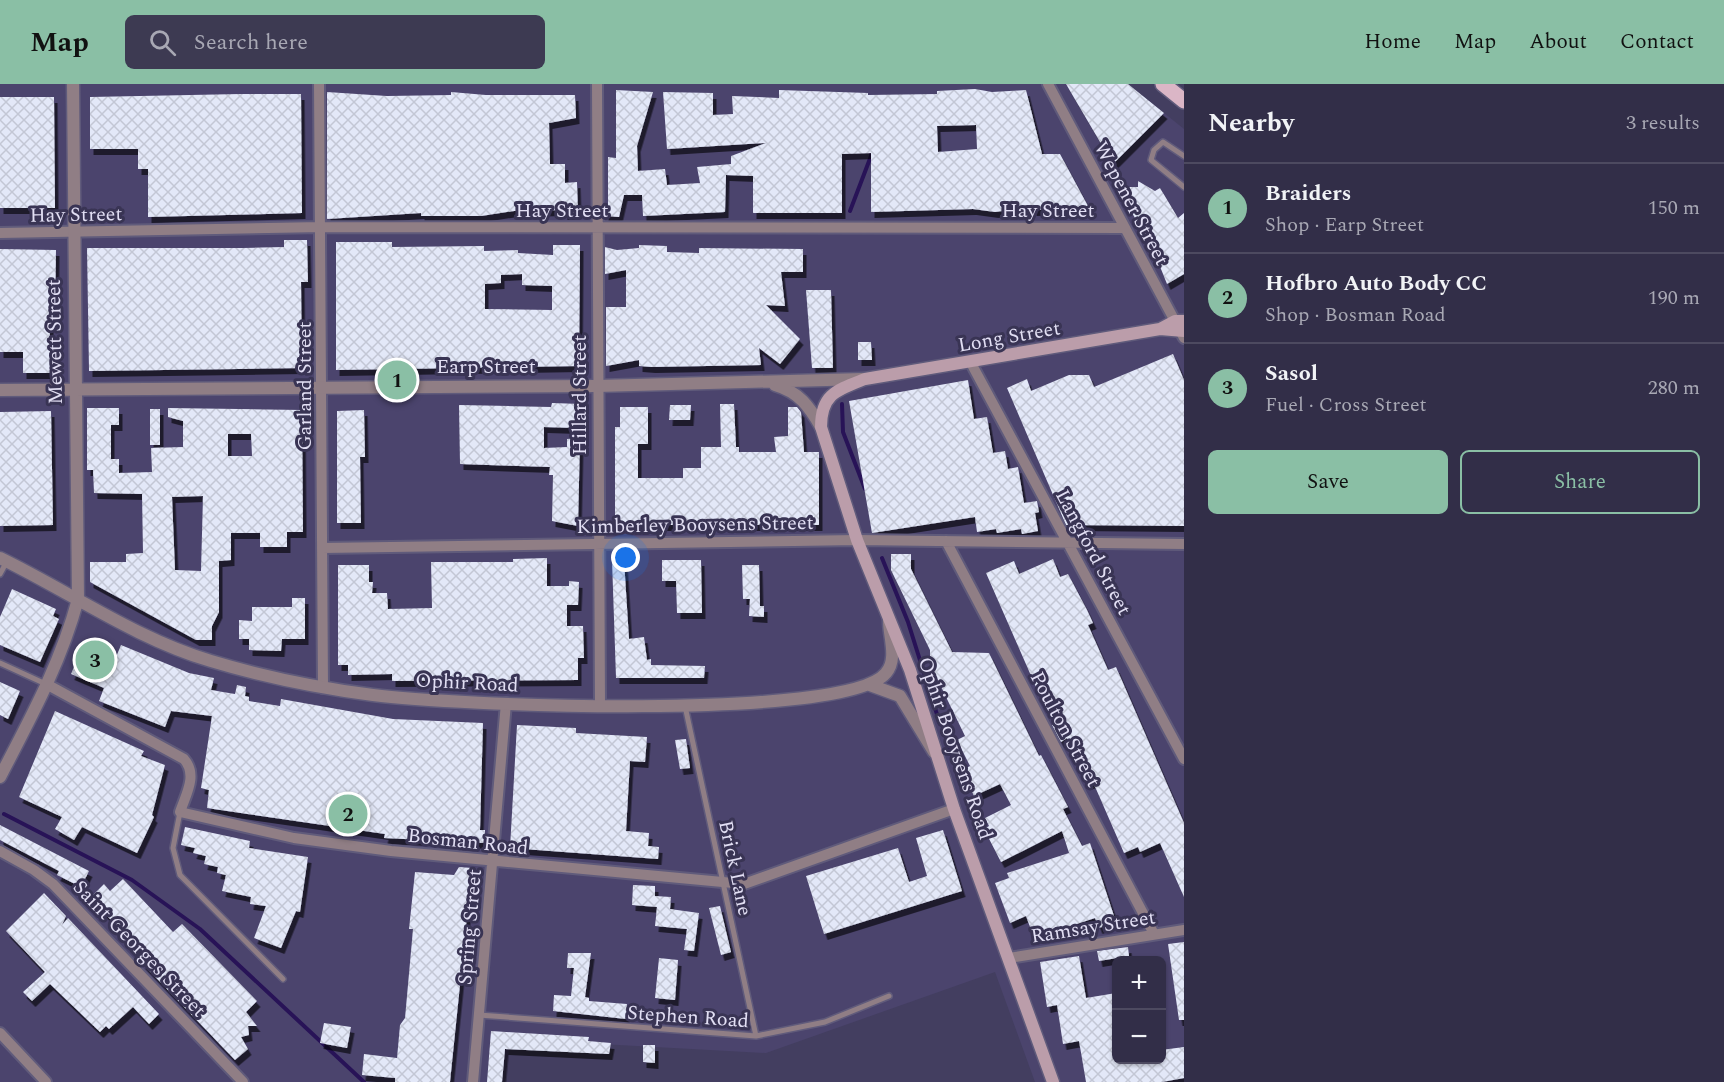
<!DOCTYPE html>
<html lang="en">
<head>
<meta charset="utf-8">
<style>
  body { margin:0; font-family:Spectral,serif; background:#3d3a52; color:#f1f3f6 }
  .controls { position:absolute; right:18px; bottom:18px; display:grid; overflow:hidden; border-radius:9px; box-shadow:0 2px 4px #0004 }
  .controls button { width:54px; height:54px; display:grid; place-items:center; padding:0; border:0; border-bottom:2px solid #4d4a60; background:#322e48; color:#f1f3f6; font:30px sans-serif }
  .you { position:absolute; left:626px; top:474px; width:21px; height:21px; margin:-15px; border:4px solid #fff; border-radius:50%; background:#1a73e8; box-shadow:0 0 0 9px #1a73e833 }
  .badge { display:grid; place-items:center; width:39px; height:39px; border-radius:50%; background:#8abfa5; color:#111; font-size:20px; font-weight:700 }
  .pin { position:absolute; translate:-50% -50%; border:3px solid #fff; box-shadow:0 2px 6px #0006 }
  .list { margin:0; padding:0; list-style:none }
  h2 { display:flex; justify-content:space-between; align-items:center; height:78px; margin:0; padding:0 24px; font-size:26px }
  h2 small { font-size:20px; font-weight:400; color:#a8a8b4 }
  .list li { display:grid; grid-template-columns:39px 1fr auto; gap:18px; align-items:center; box-sizing:border-box; height:90px; padding:0 24px; border-top:2px solid #4d4a60 }
  .list b { display:block; font-size:22px; white-space:nowrap }
  .list p { margin:0; font-size:20px; white-space:nowrap; color:#a8a8b4 }
  .list em { font-size:20px; font-style:normal; color:#a8a8b4 }
  .actions { display:flex; gap:12px; padding:18px 24px }
  .actions a { flex:1; padding:14px 0; border:2px solid #8abfa5; border-radius:9px; text-align:center; font-size:21px; color:#8abfa5 }
  .actions .main { background:#8abfa5; color:#111 }
  .icon { flex:none; width:33px; height:33px; fill:none; stroke:currentColor; stroke-width:2; stroke-linecap:round; stroke-linejoin:round }
  .map { position:relative; flex:none; width:1184px; height:998px; overflow:hidden }
  header { display:flex; align-items:center; gap:36px; box-sizing:border-box; height:84px; padding:0 30px; background:#8abfa5; color:#111 }
  header strong { font-size:28px }
  nav { display:flex; gap:33px; margin-inline-start:auto; font-size:21px }
  .search { width:420px; height:54px; background:#3d3a52; display:flex; align-items:center; gap:15px; box-sizing:border-box; padding:0 21px; border-radius:9px; color:#a8a8b4; font-size:22px }
  main { display:flex }
  aside { flex:1; background:#322e48 }
  .map>svg:first-child { display:block }
</style>
</head>
<body>
<header>
<strong>Map</strong>
<div class="search"><svg class="icon" aria-label="search" viewBox="0 0 24 24"><circle cx="10" cy="10" r="6"/><path d="M15 15l6 6"/></svg>Search here</div>
<nav><a>Home</a><a>Map</a><a>About</a><a>Contact</a></nav>
</header>
<main>
<div class="map">
<svg width="1184" height="998" viewBox="0 0 1184 998">
  <defs>
    <pattern id="building-cross-hatch" width="8" height="8" patternUnits="userSpaceOnUse" patternTransform="scale(1.5)"><rect width="8" height="8" fill="#e3e8f8"/><path d="M0 0l8 8M0 8l8-8" fill="none" stroke="#c3c7d5"/></pattern>
    <filter id="shadow"><feDropShadow dx="3.5" dy="6" stdDeviation="0" flood-color="#0009"/></filter>
  </defs>
  <rect width="100%" height="100%" fill="#433e60"/>
  <path fill="#4b446d" fill-rule="evenodd" d="M 0,0 L 1128,0 L 1184,45 L 1184,998 L 1035,998 L 995,888 L 766,969 L 510,955 L 506,998 L 0,998 ZM 1116,876 L 1162,876 L 1162,976 L 1116,976 Z"/>
  <g fill="none" stroke-linecap="round" stroke-linejoin="round">
    <path stroke="#281357" stroke-width="4" d="M 850,127 L 871,72 L 871,64
      M 842,320 L 843,348 L 865,405
      M 882,474 L 908,538 L 940,640
      M 947,659 L 965,704
      M 4,730 L 132,796 L 200,845 L 364,998"/>
  </g>
  <path fill="url(#building-cross-hatch)" fill-rule="evenodd" filter="url(#shadow)" d="M 1066,0 L 1128,0 L 1164,29 L 1113,80 Z
    M 975,5 L 992,8 L 1026,6 L 1042,70 L 1060,70 L 1089,124 L 1033,126 L 1033,123 L 995,128 L 973,125 L 871,128 L 871,69 L 842,70 L 842,129 L 753,129 L 753,92 L 726,91 L 725,128 L 643,132 L 642,111 L 624,111 L 619,133 L 605,132 L 605,123 L 608,123 L 608,73 L 616,74 L 616,6 L 653,8 L 637,62 L 638,87 L 665,85 L 667,101 L 700,99 L 697,83 L 731,80 L 731,72 L 766,59 L 667,65 L 663,8 L 713,9 L 713,31 L 733,30 L 732,12 L 779,14 L 779,6 L 868,9 L 868,11 L 937,10 L 937,7 ZM 976,41 L 977,65 L 938,68 L 937,42 Z
    M 327,8 L 387,12 L 451,11 L 451,8 L 486,11 L 575,11 L 576,34 L 549,39 L 550,80 L 565,80 L 565,99 L 577,98 L 578,129 L 564,130 L 564,126 L 514,127 L 481,132 L 421,132 L 421,129 L 327,135 Z
    M 240,10 L 301,10 L 302,129 L 148,133 L 148,85 L 138,85 L 138,65 L 90,65 L 90,13 Z
    M 0,13 L 54,13 L 55,124 L 0,124 Z
    M 1138,97 L 1155,107 L 1160,104 L 1178,134 L 1184,129 L 1184,190 L 1167,200 L 1155,170 L 1130,125 L 1129,103 L 1138,103 Z
    M 284,156 L 307,156 L 308,198 L 301,198 L 302,284 L 89,287 L 87,164 L 242,164 L 284,163 Z
    M 336,158 L 392,158 L 392,163 L 484,162 L 484,167 L 518,166 L 518,169 L 553,171 L 553,161 L 580,161 L 579,282 L 336,286 ZM 522,190 L 522,201 L 552,202 L 552,226 L 485,225 L 485,200 L 501,199 L 501,191 Z
    M 639,161 L 667,162 L 667,168 L 699,169 L 699,164 L 803,165 L 803,188 L 781,188 L 785,222 L 766,221 L 800,255 L 780,280 L 759,264 L 761,281 L 652,283 L 639,282 L 639,276 L 606,282 L 606,223 L 626,223 L 626,186 L 605,190 L 605,163 L 617,166 L 639,164 Z
    M 0,165 L 56,166 L 55,227 L 50,227 L 50,289 L 23,289 L 23,268 L 0,268 Z
    M 806,206 L 831,206 L 833,284 L 812,284 Z
    M 858,258 L 871,258 L 872,276 L 858,276 Z
    M 1173,270 L 1184,296 L 1184,442 L 1066,441 L 1007,304 L 1027,295 L 1031,307 L 1069,291 L 1089,291 L 1094,303 Z
    M 968,296 L 974,335 L 987,333 L 993,369 L 1005,367 L 1008,385 L 1018,383 L 1024,419 L 1037,417 L 1039,428 L 1035,429 L 1038,447 L 1022,450 L 1021,445 L 997,449 L 996,445 L 977,448 L 975,433 L 872,449 L 849,317 Z
    M 552,319 L 582,320 L 582,330 L 575,330 L 575,344 L 544,343 L 544,364 L 567,363 L 567,355 L 580,354 L 578,442 L 552,437 L 553,391 L 549,391 L 550,383 L 460,380 L 459,321 L 551,323 Z
    M 720,320 L 734,320 L 736,363 L 739,363 L 739,368 L 776,368 L 774,353 L 788,352 L 788,323 L 797,323 L 801,328 L 804,368 L 819,368 L 819,441 L 615,441 L 615,343 L 620,343 L 620,323 L 648,323 L 648,360 L 638,360 L 638,394 L 683,394 L 683,384 L 701,384 L 701,363 L 721,363 Z
    M 670,321 L 691,321 L 690,336 L 669,336 Z
    M 87,324 L 119,324 L 119,341 L 111,341 L 111,375 L 119,375 L 119,389 L 152,388 L 151,364 L 183,363 L 183,337 L 168,333 L 168,324 L 302,326 L 303,448 L 287,448 L 287,463 L 260,463 L 260,449 L 231,449 L 231,476 L 219,477 L 219,528 L 212,542 L 212,556 L 196,556 L 90,498 L 90,478 L 126,478 L 126,470 L 143,469 L 142,410 L 94,409 L 93,386 L 87,386 ZM 228,350 L 251,350 L 252,372 L 228,372 ZM 203,412 L 201,487 L 175,486 L 172,413 Z
    M 150,325 L 160,325 L 160,361 L 150,361 Z
    M 364,326 L 365,373 L 360,373 L 361,439 L 337,439 L 337,327 Z
    M 51,327 L 53,441 L 0,442 L 0,328 Z
    M 891,470 L 911,470 L 911,485 L 952,568 L 989,569 L 1039,672 L 1041,671 L 1068,723 L 1063,725 L 1082,762 L 1090,759 L 1116,838 L 1099,844 L 1095,834 L 1034,854 L 1026,832 L 1010,839 L 995,799 L 1009,794 L 1007,789 L 1069,769 L 1062,747 L 1001,778 L 984,745 L 989,742 L 985,734 L 1011,721 L 1000,700 L 974,712 L 962,686 L 970,682 L 957,656 L 965,652 L 930,580 L 930,566 L 891,486 Z
    M 547,474 L 547,502 L 569,502 L 569,497 L 579,498 L 578,521 L 567,521 L 567,542 L 583,542 L 584,574 L 578,574 L 578,596 L 392,597 L 392,590 L 348,591 L 348,581 L 338,581 L 338,481 L 369,481 L 369,498 L 373,498 L 372,509 L 387,509 L 388,525 L 432,524 L 431,478 L 513,478 L 513,475 Z
    M 1053,475 L 1060,493 L 1068,490 L 1087,526 L 1093,539 L 1088,541 L 1108,586 L 1116,583 L 1184,739 L 1184,813 L 1160,759 L 1140,768 L 1138,763 L 1124,769 L 1093,698 L 1087,700 L 1067,654 L 1061,658 L 1052,641 L 1060,636 L 1050,615 L 1043,619 L 986,489 L 1014,477 L 1019,490 Z
    M 612,476 L 624,476 L 629,555 L 644,553 L 647,576 L 651,575 L 651,581 L 705,582 L 704,594 L 616,594 Z
    M 662,476 L 701,476 L 702,529 L 677,529 L 676,497 L 662,497 Z
    M 742,481 L 759,481 L 760,522 L 764,522 L 764,533 L 749,532 L 750,515 L 743,515 Z
    M 12,505 L 56,525 L 53,532 L 59,535 L 40,578 L 0,561 L 0,533 Z
    M 292,514 L 305,514 L 305,555 L 282,555 L 281,567 L 249,566 L 249,555 L 239,555 L 239,536 L 252,537 L 252,523 L 292,523 Z
    M 84,559 L 116,573 L 121,561 L 189,589 L 214,594 L 211,606 L 235,610 L 237,601 L 246,603 L 245,612 L 249,613 L 249,617 L 280,622 L 281,615 L 393,635 L 483,639 L 480,746 L 485,746 L 485,759 L 384,754 L 385,750 L 207,724 L 209,706 L 201,704 L 212,632 L 171,627 L 165,643 L 99,617 L 104,604 L 71,590 Z
    M 0,598 L 20,607 L 8,635 L 0,631 Z
    M 55,627 L 144,667 L 141,672 L 165,681 L 152,731 L 154,733 L 137,769 L 82,743 L 74,756 L 55,745 L 62,733 L 19,713 Z
    M 517,641 L 576,644 L 576,649 L 647,653 L 645,678 L 630,677 L 626,747 L 649,749 L 648,762 L 659,763 L 658,775 L 510,764 Z
    M 686,655 L 690,684 L 680,685 L 675,656 Z
    M 0,741 L 89,787 L 81,803 L 57,791 L 59,787 L 0,756 Z
    M 185,743 L 250,757 L 249,764 L 308,773 L 300,828 L 296,827 L 281,864 L 254,854 L 266,822 L 250,820 L 251,813 L 222,807 L 226,791 L 217,789 L 218,783 L 204,780 L 206,772 L 193,769 L 195,764 L 181,761 Z
    M 943,746 L 962,807 L 824,850 L 806,792 L 898,764 L 909,798 L 927,792 L 916,754 Z
    M 459,783 L 472,784 L 450,998 L 395,998 L 395,994 L 362,991 L 364,970 L 397,974 L 400,941 L 405,934 L 413,845 L 409,845 L 415,788 L 454,791 Z
    M 123,795 L 173,848 L 182,840 L 257,917 L 246,928 L 257,942 L 248,942 L 249,951 L 241,953 L 248,965 L 235,976 L 142,879 L 147,874 L 90,814 L 104,800 L 110,807 Z
    M 633,801 L 655,802 L 655,812 L 671,813 L 670,825 L 699,829 L 694,867 L 684,866 L 687,845 L 655,842 L 657,823 L 632,821 Z
    M 44,809 L 66,832 L 62,841 L 68,834 L 159,930 L 149,940 L 133,923 L 109,945 L 106,942 L 100,948 L 50,900 L 32,917 L 23,908 L 45,888 L 6,847 Z
    M 720,822 L 731,868 L 721,871 L 709,824 Z
    M 1184,858 L 1184,936 L 1179,936 L 1168,860 Z
    M 1128,863 L 1129,872 L 1099,877 L 1097,867 Z
    M 568,869 L 591,869 L 585,913 L 589,914 L 589,917 L 627,920 L 626,935 L 553,927 L 554,911 L 571,912 L 574,884 L 567,884 Z
    M 1079,872 L 1086,914 L 1116,909 L 1116,975 L 1161,975 L 1161,966 L 1184,963 L 1184,994 L 1162,998 L 1086,998 L 1079,957 L 1063,960 L 1057,921 L 1047,923 L 1040,878 Z
    M 659,874 L 678,876 L 675,916 L 655,914 Z
    M 324,939 L 351,943 L 347,964 L 320,959 Z
    M 491,947 L 589,953 L 588,957 L 611,959 L 609,970 L 505,965 L 502,998 L 487,998 Z
    M 643,961 L 655,961 L 655,979 L 643,978 Z"/>
  <g fill="none" stroke-linecap="round" stroke-linejoin="round">
    <g stroke="#605b7b" stroke-width="8">
      <path id="service" d="M 1184,72 L 1163,58 L 1154,66 L 1151,76 L 1184,103
        M 0,490 L 6,479
        M 0,579 L 48,601
        M 685,622 L 756,952
        M 180,728 L 173,764 L 180,791 L 283,895
        M 479,931 L 756,952 L 825,938 L 889,912"/>
    </g>
    <g stroke="#605b7b" stroke-width="14">
      <path id="minor" d="M 319,0 L 323,604
        M 597,0 L 600,622
        M 1048,0 L 1184,254
        M 0,149 L 322,143 L 1124,144
        M 971,279 L 1184,675
        M 946,457 L 1154,850
        M 322,464 L 857,456 L 1184,460
        M 48,601 L 184,675 C 198,691 186,710 180,728 L 294,754 L 391,767 L 744,800 L 954,725
        M 0,767 L 34,786 L 53,800 L 243,998
        M 1009,874 L 1184,846
        M 0,949 L 46,998
        M 473,998 L 506,619"/>
    </g>
    <g stroke="#605b7b" stroke-width="15">
      <path id="tertiary" d="M 775,301 C 799,308 809,322 821,343
        M 0,306 L 597,302 L 863,295
        M 0,474 C 70,508 136,555 211,577 C 264,593 319,604 373,611 C 447,621 846,638 886,589 C 898,575 889,553 889,537
        M 870,601 L 900,612 L 934,668
        M 0,693 C 30,635 61,579 78,515 L 73,0"/>
    </g>
    <g stroke="#605b7b" stroke-width="15">
      <path id="secondary" d="M 1160,245 L 1175,237 L 1184,237
        M 1053,998 L 954,725 L 910,586 L 857,456 L 821,343 C 821,310 837,306 865,295 L 1160,245 L 1184,247"/>
    </g>
    <g stroke="#605b7b" stroke-width="18">
      <path id="primary" d="M 1163,0 L 1184,17"/>
    </g>
    <use href="#service" stroke="#907e85" stroke-width="5"/>
    <use href="#minor" stroke="#907e85" stroke-width="10"/>
    <use href="#tertiary" stroke="#907e85" stroke-width="12"/>
    <use href="#secondary" stroke="#bb9daa" stroke-width="12"/>
    <use href="#primary" stroke="#dbb6c6" stroke-width="15"/>
  </g>
  <g text-anchor="middle" stroke-width="6" stroke-linejoin="round" paint-order="stroke">
    <g font-size="20" fill="#e2dff4" stroke="#393454">
      <text transform="translate(1132 119) rotate(62)" y="7">Wepener Street</text>
      <text x="562" y="133">Hay Street</text>
      <text x="1048" y="133">Hay Street</text>
      <text transform="translate(76 130) rotate(-1)" y="7">Hay Street</text>
      <text transform="translate(1009 252) rotate(-10)" y="7">Long Street</text>
      <text transform="translate(54 258) rotate(-91)" y="7">Mewett Street</text>
      <text x="486" y="289">Earp Street</text>
      <text transform="translate(304 302) rotate(-90)" y="7">Garland Street</text>
      <text transform="translate(579 311) rotate(-90)" y="7">Hillard Street</text>
      <text transform="translate(695 440) rotate(-1)" y="7">Kimberley Booysens Street</text>
      <text transform="translate(1094 468) rotate(62)" y="7">Langford Street</text>
      <text transform="translate(467 598) rotate(3)" y="7">Ophir Road</text>
      <text transform="translate(1066 645) rotate(62)" y="7">Poulton Street</text>
      <text transform="translate(956 664) rotate(71)" y="7">Ophir Booysens Road</text>
      <text transform="translate(468 757) rotate(6)" y="7">Bosman Road</text>
      <text transform="translate(736 784) rotate(78)" y="7">Brick Lane</text>
      <text transform="translate(1093 842) rotate(-9)" y="7">Ramsay Street</text>
      <text transform="translate(469 843) rotate(-85)" y="7">Spring Street</text>
      <text transform="translate(140 864) rotate(46)" y="7">Saint Georges Street</text>
      <text transform="translate(688 932) rotate(4)" y="7">Stephen Road</text>
    </g>
  </g>
</svg>
<div class="controls">
<button>+</button>
<button>−</button>
</div>
<div class="you"></div>
<div class="pin badge" style="left:397px;top:296px">1</div>
<div class="pin badge" style="left:348px;top:730px">2</div>
<div class="pin badge" style="left:95px;top:576px">3</div>
</div>
<aside>
<h2>Nearby<small>3 results</small></h2>
<ul class="list">
<li><span class="badge">1</span><div><b>Braiders</b><p>Shop · Earp Street</p></div><em>150 m</em></li>
<li><span class="badge">2</span><div><b>Hofbro Auto Body CC</b><p>Shop · Bosman Road</p></div><em>190 m</em></li>
<li><span class="badge">3</span><div><b>Sasol</b><p>Fuel · Cross Street</p></div><em>280 m</em></li>
</ul>
<div class="actions"><a class="main">Save</a><a>Share</a></div>
</aside>
</main>
</body>
</html>
